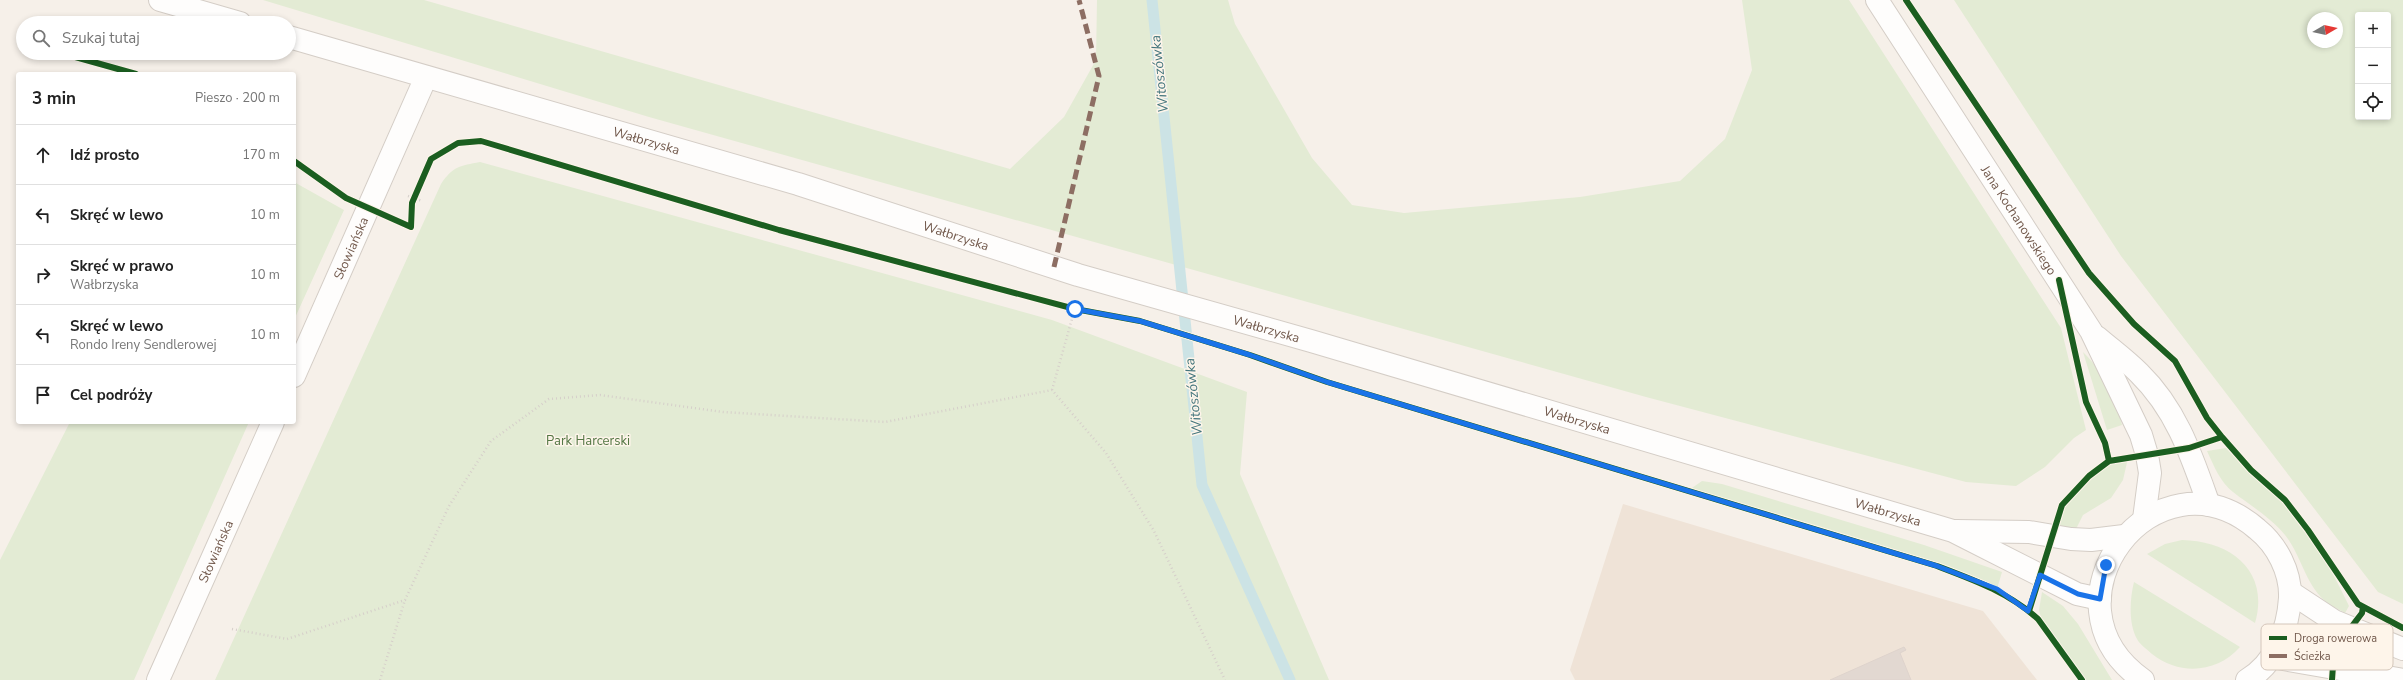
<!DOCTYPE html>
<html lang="pl">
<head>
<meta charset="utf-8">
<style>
  body { margin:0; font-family:"Nunito Sans",sans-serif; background:#f2f2f2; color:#222 }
  .controls { position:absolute; right:12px; top:12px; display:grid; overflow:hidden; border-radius:4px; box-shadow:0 2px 6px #0003 }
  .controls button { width:36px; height:36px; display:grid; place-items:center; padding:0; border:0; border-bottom:1px solid #e0e0e0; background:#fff; color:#222; font:20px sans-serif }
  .compass { position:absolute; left:2307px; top:12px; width:36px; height:36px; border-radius:50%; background:#fff; box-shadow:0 2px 6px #0003; rotate:81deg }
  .stop { position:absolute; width:12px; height:12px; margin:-9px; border:3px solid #1a73e8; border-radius:50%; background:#fff }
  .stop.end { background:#1a73e8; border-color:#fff; box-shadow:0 1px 4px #0008 }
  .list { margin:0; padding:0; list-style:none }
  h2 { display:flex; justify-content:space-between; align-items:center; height:52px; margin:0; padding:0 16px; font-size:17px }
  h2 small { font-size:13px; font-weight:400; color:#767676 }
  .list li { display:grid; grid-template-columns:26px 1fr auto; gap:12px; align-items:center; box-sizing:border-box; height:60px; padding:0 16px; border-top:1px solid #e0e0e0 }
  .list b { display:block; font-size:15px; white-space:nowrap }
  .list p { margin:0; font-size:13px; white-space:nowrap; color:#767676 }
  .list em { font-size:13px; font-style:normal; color:#767676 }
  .icon { flex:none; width:22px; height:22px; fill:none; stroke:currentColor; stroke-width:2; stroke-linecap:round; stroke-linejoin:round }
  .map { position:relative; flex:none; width:2403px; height:680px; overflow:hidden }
  .search { position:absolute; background:#fff; box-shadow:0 2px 6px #0003; left:16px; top:16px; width:280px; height:44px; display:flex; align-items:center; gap:10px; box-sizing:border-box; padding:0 14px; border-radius:22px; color:#767676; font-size:15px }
  .panel { position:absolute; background:#fff; box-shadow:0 2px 6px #0003; left:16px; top:72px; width:280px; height:352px; border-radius:4px }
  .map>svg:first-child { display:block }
</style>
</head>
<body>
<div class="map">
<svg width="2403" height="680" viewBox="0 0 2403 680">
  <rect width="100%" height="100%" fill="#f6f0e9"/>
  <path fill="#efe3d7" d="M 1623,504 L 1983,611 L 2037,680 L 1575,680 L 1570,670 Z"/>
  <path fill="#e3ebd4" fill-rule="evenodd" d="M 263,0 L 424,0 L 1010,169 L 1064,117 L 1096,60 L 1097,0 L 1228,0 L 1235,24 L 1312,158 L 1352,205 L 1404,213 L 1580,197 L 1680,181 L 1725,139 L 1752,70 L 1742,0 L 1849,0 L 2061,328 L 2086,430 L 2074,438 L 2045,467 L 2016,486 L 1966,482 L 1646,397 L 649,117 Z
    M 1954,0 L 2403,0 L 2403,604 L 2378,592 L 2121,256 ZM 2358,15 L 2388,15 L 2388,117 L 2358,117 ZM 2313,18 L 2337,18 L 2337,42 L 2313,42 Z
    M 480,162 L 1052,320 L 1247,392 L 1240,474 L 1329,680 L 215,680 L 441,184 C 453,166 460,166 480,162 Z
    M 294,182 L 344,210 L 294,320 Z
    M 2083,352 C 2109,379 2114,389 2122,425 L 2107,430 Z
    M 70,422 L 249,422 L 134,680 L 0,680 L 0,560 Z
    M 2226,448 C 2244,466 2264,482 2282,500 C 2311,530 2331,569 2349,606 L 2345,613 C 2339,609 2330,606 2324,600 C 2305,583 2301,555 2285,535 C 2270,517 2251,506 2233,492 C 2220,482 2214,466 2207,451 Z
    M 2128,458 L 2123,480 L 2111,498 L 2083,515 L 2071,539 L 2052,536 L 2062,505 L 2076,488 L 2109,461 Z
    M 1702,481 L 1722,484 L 1924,545 L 2002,572 L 1997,589 L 1937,566 L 1689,490 Z
    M 2182,540 C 2231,541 2270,571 2255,623 L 2147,554 L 2165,544 Z
    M 2134,582 L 2240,647 C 2217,673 2180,676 2152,654 C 2148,650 2140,645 2137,639 C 2128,623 2130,598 2134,582 Z
    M 2042,592 L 2063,606 L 2078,624 L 2112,680 L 2086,680 L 2041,618 L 2039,610 Z"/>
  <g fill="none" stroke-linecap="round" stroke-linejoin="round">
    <path stroke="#cce3e5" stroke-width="11" d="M 1152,0 L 1202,485 L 1290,680"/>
  </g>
  <path fill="#e2d8d1" stroke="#ded3cc" d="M 1904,647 L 1906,650 L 1900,653 L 1911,680 L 1830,680 Z"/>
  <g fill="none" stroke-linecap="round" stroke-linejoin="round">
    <g stroke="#d4cdc6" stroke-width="24">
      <g id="tertiary">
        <path id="s1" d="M 1877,0 L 2091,331 L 2141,435 L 2147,455 L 2150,473 L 2144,519"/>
        <path d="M 2097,337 C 2111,349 2126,360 2139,373 C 2177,410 2192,457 2209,505"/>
        <path id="s2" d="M 294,376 L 426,77"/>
        <path id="s3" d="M 158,680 L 273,422"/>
      </g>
    </g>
    <g stroke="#d4cdc6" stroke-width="24">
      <g id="secondary">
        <path d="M 160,0 L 240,23"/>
        <path id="s4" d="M 289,37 L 798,184 L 1078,275 L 1311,341 L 1953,531 L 2077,594 L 2100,599"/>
        <path d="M 1956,531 L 2029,532 L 2071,539 L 2091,540 L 2124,536"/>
        <path d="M 2290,592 L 2334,621 L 2403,649"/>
        <path d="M 2272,657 L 2403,680"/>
        <path d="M 2143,680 C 2033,603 2155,442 2257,529 C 2277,545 2291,572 2290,598 C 2288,629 2276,663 2247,680"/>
      </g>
    </g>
    <path stroke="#d6cfca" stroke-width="2.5" stroke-dasharray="1 3" stroke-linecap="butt" d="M 408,196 L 422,201
      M 1052,390 L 1075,308
      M 232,629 L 287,639 L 405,600 L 449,506 L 491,441 L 549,399 L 600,395 L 723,412 L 885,422 L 1052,390 L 1106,453 L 1154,531 L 1225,680
      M 380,680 L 405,600"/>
    <use href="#tertiary" stroke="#fefdfc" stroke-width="22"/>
    <use href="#secondary" stroke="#fefdfc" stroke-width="22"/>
    <path stroke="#8d6e63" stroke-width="5" stroke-dasharray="10 5" stroke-linecap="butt" d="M 1054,267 L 1099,76 L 1079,0"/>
    <g stroke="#fef5ea" stroke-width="8">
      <path id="cycleway" d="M 1906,0 L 2089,273 L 2134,324 L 2175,361 L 2207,418 L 2222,437
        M 61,53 L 136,74
        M 294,161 L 346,198 L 411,227 L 412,203 L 431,159 L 458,143 L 481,141 L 779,230 L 1075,309 L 1140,321 L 1250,355 L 1327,382 L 1937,566 C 1974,580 2008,592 2038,619 L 2082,680
        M 2059,280 L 2086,402 L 2105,443 L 2109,461
        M 2029,611 L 2062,505 L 2089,476 L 2109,461 L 2189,448 L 2222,437 L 2251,470 L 2285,500 L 2308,530 L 2358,604 L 2403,628
        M 2332,680 C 2333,648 2344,637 2362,613 L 2363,607"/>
    </g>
    <use href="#cycleway" stroke="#1b5e20" stroke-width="6"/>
  </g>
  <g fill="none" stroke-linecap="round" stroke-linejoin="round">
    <path stroke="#1a73e8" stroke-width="5" d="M 1075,309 L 1140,321 L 1250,355 L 1327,382 L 1937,566 L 1997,589 L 2028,611 L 2040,575 L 2078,594 L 2100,599 L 2106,565"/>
  </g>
  <g text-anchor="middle" stroke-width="3" stroke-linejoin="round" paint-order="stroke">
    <g font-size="13" fill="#71584b" stroke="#fef5ea">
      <text dy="5" stroke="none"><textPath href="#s4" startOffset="372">Wałbrzyska</textPath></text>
      <text dy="5" stroke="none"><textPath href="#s1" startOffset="262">Jana Kochanowskiego</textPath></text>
      <text dy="5" stroke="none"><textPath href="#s4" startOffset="696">Wałbrzyska</textPath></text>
      <text dy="5" stroke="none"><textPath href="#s2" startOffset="140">Słowiańska</textPath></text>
      <text dy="5" stroke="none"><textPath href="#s4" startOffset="1020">Wałbrzyska</textPath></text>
      <text dy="5" stroke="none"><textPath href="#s4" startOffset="1344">Wałbrzyska</textPath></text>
      <text dy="5" stroke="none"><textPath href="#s4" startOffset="1668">Wałbrzyska</textPath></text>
      <text dy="5" stroke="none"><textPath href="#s3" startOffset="141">Słowiańska</textPath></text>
    </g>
    <g font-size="13" fill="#547744" stroke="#fef5ea">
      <text x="588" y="445">Park Harcerski</text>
    </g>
    <g font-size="14" font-style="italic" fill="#43757d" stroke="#fef5ea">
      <text transform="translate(1159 74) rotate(-96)" y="5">Witoszówka</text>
      <text transform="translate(1193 397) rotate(-96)" y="5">Witoszówka</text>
    </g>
  </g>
  <rect x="2261" y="624" width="132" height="46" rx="6" fill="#fef5ea" stroke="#d4c6ba" stroke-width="1"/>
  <rect x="2269" y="636" width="18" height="4" fill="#1b5e20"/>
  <rect x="2269" y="654" width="18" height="4" fill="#8d6e63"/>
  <g font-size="11" fill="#71584b">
    <text x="2294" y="642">Droga rowerowa</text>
    <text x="2294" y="660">Ścieżka</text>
  </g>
</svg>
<div class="controls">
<button>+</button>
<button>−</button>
<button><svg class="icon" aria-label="locate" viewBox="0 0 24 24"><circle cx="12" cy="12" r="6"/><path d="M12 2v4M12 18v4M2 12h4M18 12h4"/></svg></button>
</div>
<svg class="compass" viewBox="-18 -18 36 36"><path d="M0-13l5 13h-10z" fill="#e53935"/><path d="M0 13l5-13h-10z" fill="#767676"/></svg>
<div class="stop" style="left:1075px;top:309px"></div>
<div class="stop end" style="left:2106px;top:565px"></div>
<div class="search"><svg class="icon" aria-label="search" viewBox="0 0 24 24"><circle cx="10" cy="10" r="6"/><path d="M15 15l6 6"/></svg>Szukaj tutaj</div>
<section class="panel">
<h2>3 min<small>Pieszo · 200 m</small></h2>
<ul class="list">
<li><svg class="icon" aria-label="ahead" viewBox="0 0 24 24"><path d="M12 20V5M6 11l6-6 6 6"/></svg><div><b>Idź prosto</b></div><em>170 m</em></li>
<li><svg class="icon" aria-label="left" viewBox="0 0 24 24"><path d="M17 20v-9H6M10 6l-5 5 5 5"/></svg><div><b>Skręć w lewo</b></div><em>10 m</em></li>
<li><svg class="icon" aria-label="right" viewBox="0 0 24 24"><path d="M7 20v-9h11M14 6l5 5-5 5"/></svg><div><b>Skręć w prawo</b><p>Wałbrzyska</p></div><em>10 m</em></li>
<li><svg class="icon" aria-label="left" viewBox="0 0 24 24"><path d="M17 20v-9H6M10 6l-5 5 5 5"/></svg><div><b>Skręć w lewo</b><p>Rondo Ireny Sendlerowej</p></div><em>10 m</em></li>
<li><svg class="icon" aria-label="arrive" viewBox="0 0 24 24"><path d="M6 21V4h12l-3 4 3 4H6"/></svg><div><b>Cel podróży</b></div></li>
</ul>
</section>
</div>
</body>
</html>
